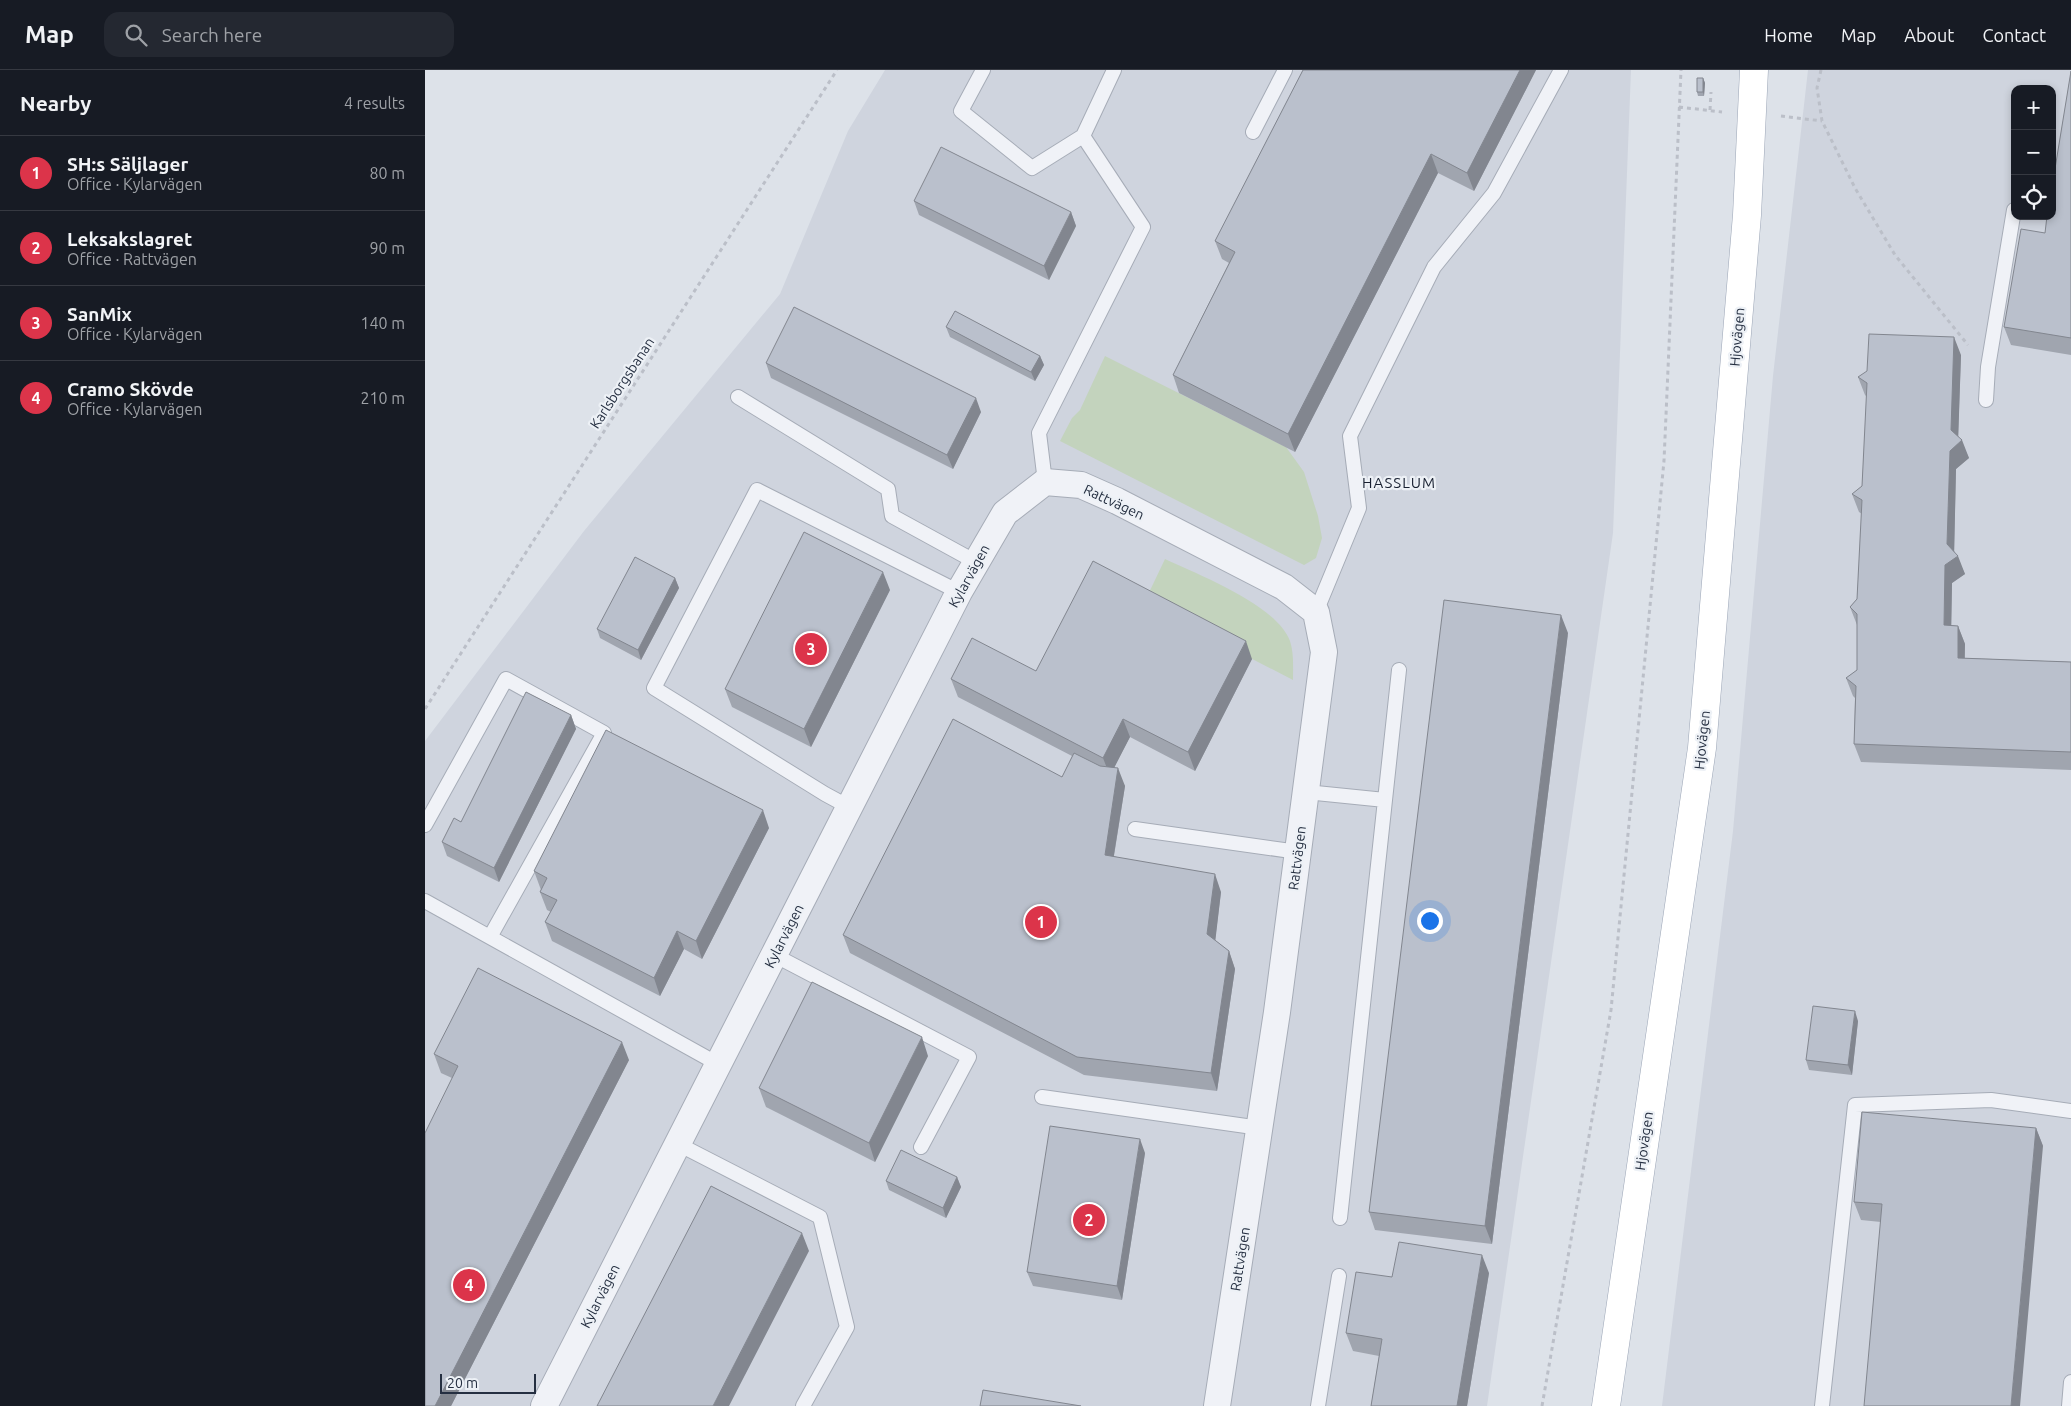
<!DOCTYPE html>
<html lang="en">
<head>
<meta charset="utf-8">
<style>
  body { margin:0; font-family:Ubuntu,sans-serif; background:#242831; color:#f1f3f6 }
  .controls { position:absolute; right:15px; top:15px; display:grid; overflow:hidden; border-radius:10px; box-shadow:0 2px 8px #0003 }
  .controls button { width:45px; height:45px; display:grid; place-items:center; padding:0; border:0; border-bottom:1px solid #363941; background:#171b24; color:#f1f3f6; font:25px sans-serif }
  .scale { position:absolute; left:15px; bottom:12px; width:96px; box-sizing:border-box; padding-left:5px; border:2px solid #252f41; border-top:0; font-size:14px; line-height:18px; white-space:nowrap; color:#252f41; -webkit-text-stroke:4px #edf1f6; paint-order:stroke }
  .you { position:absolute; left:1004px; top:850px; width:18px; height:18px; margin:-12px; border:4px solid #fff; border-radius:50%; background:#1a73e8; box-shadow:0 0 0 8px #1a73e833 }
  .badge { display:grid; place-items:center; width:32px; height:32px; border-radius:50%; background:#dc344a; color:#fff; font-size:16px; font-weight:700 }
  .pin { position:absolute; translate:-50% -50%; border:2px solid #fff; box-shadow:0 1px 5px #0006 }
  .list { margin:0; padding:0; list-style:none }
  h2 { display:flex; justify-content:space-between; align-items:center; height:65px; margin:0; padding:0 20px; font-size:21px }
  h2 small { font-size:16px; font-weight:400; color:#9ea1a6 }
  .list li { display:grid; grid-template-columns:32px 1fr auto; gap:15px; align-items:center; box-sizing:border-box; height:75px; padding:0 20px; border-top:1px solid #363941 }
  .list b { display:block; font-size:19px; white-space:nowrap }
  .list p { margin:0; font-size:16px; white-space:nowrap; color:#9ea1a6 }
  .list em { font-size:16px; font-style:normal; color:#9ea1a6 }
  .icon { flex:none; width:28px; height:28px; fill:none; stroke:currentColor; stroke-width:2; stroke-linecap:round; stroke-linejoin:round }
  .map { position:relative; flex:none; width:1646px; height:1336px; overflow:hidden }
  header { display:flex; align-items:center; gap:30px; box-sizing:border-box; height:70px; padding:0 25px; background:#171b24; border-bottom:1px solid #363941 }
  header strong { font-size:24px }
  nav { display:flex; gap:28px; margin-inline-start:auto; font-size:18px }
  .search { width:350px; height:45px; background:#242831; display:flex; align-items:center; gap:12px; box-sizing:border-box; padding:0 18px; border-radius:15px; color:#9ea1a6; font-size:19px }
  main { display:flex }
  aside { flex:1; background:#171b24 }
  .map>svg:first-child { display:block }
</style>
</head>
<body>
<header>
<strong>Map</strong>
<div class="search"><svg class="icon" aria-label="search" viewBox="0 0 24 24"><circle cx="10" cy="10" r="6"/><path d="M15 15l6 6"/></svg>Search here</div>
<nav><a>Home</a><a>Map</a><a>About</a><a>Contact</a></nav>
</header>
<main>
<aside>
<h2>Nearby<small>4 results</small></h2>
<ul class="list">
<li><span class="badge">1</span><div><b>SH:s Säljlager</b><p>Office · Kylarvägen</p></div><em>80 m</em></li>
<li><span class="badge">2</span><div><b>Leksakslagret</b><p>Office · Rattvägen</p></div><em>90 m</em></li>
<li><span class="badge">3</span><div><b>SanMix</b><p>Office · Kylarvägen</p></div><em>140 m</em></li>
<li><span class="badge">4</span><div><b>Cramo Skövde</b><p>Office · Kylarvägen</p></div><em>210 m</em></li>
</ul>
</aside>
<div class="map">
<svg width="1646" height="1336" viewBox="0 0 1646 1336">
  <rect width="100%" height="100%" fill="#dde2e9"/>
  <path fill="#cfd4de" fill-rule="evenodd" d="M 460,0 L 1206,0 L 1188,463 L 1062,1336 L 0,1336 L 0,671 L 159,461 L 355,224 L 423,61 Z
    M 1383,0 L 1646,0 L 1646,1336 L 1237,1336 L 1308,761 L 1348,306 ZM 1590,19 L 1627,19 L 1627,146 L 1590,146 Z"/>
  <path fill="#c3d3bd" d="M 680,286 L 861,377 L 879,402 L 893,446 L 897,468 L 891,488 L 879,495 L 635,371 L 647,348 L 655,340 Z
    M 740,489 C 774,505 852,535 865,571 C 869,583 868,598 868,610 L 719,533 Z"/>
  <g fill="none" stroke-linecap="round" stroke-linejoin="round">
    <g stroke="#a6acb7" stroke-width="16">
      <path id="service" d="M 558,0 L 536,41 L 607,98 L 658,66 L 689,0
        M 828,62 L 860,0
        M 313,327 L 463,419 L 467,446 L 551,492
        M 1561,330 L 1563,297 L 1589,140
        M 620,412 L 614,363 L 718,157 L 658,66
        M 891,542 L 934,438 L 925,366 L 1009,197 L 1069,123 L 1136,0
        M 881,722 L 960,730
        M 424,737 L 400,724 L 229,618 L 332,420 L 534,522
        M 0,755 L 81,609 L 179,663 L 65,867
        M 710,759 L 873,782
        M 0,831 L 293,994
        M 349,885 L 544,987 L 496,1077
        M 617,1027 L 835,1058
        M 253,1074 L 395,1147 L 422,1257 L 378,1336
        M 915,1148 L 974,600
        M 893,1336 L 914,1206
        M 1397,1336 L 1430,1035 L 1566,1030 L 1646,1041
        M 1644,1336 L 1646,1312"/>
    </g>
    <g stroke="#a6acb7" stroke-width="28">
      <path id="minor" d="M 119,1336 L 534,522 L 580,443 L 620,412 L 656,415 L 692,431 L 859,517 L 891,542 L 899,582 L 852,942 L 792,1336"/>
    </g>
    <g stroke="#9ba5b6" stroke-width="29">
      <path id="primary" d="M 1181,1336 L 1277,678 L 1322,145 L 1329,0"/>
    </g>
    <path stroke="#bbbfc8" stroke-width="3" stroke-dasharray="4 4" stroke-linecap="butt" d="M 1396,0 L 1392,18 L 1397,51 L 1430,118 L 1470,185 L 1543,275
      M 1254,37 L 1297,42
      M 1285,40 L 1286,22
      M 1356,46 L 1397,51
      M 0,639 L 412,0
      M 1117,1336 L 1186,940 L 1239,391 L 1256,0"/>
    <use href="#service" stroke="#f0f2f7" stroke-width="14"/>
    <use href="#minor" stroke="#f0f2f7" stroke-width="26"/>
    <use href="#primary" stroke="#fff" stroke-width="28"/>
  </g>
  <path fill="#a0a5af" d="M 878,0 L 1111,0 L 1049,121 L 1013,103 L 870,382 L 754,323 L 748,305 L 804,193 L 797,189 L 790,171 Z
    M 1646,1 L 1646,285 L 1586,275 L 1579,257 L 1620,163 Z
    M 1278,8 L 1280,13 L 1279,26 L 1273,26 L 1272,22 Z
    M 489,131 L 646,142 L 651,156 L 624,210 L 494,145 Z
    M 521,257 L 615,286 L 619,295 L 610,311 L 525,267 Z
    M 1536,285 L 1533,366 L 1544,388 L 1531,399 L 1529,481 L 1540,504 L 1527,513 L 1526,555 L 1533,556 L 1540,574 L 1540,588 L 1646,592 L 1646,700 L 1436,692 L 1429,674 L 1430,628 L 1428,626 L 1421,608 L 1432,600 L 1432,555 L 1425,537 L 1432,529 L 1437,444 L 1434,442 L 1427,424 L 1437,416 L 1442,327 L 1440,325 L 1433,307 Z
    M 341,293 L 556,342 L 528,399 L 346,308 Z
    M 250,508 L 254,518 L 216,590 L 175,568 L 172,559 Z
    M 465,520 L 386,677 L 307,637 L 300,619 Z
    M 1143,563 L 1067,1174 L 950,1160 L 944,1142 Z
    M 827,589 L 770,701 L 705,667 L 689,697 L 700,716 L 689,786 L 796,822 L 790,870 L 804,881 L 810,899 L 792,1021 L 659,1005 L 425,883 L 418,865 L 637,707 L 647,686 L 533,627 L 526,609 L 611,601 Z
    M 146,645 L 151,659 L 74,812 L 22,786 L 17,772 L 36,752 Z
    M 344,758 L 277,889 L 259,879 L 235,926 L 127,871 L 120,852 L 126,842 L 122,840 L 115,822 L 116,820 L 109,801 Z
    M 1433,951 L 1427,1005 L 1384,1000 L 1381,990 Z
    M 9,984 L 204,990 L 26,1336 L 0,1336 L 27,1008 L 16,1003 Z
    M 503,986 L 450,1092 L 341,1037 L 334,1018 Z
    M 1611,1058 L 1618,1076 L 1456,1152 L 1436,1150 L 1429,1132 Z
    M 720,1083 L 697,1230 L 608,1216 L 602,1202 Z
    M 532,1107 L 536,1117 L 521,1148 L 464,1120 L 461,1111 Z
    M 1064,1203 L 1042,1336 L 946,1336 L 954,1286 L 928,1281 L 921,1263 L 967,1207 Z"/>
  <path fill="#82868f" d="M 1095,0 L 1111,0 L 1049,121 L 1042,103 Z
    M 1278,8 L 1280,13 L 1279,26 L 1278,22 Z
    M 1006,84 L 1013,103 L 870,382 L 863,364 Z
    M 646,142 L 651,156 L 624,210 L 619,196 Z
    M 1529,267 L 1536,285 L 1533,374 L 1537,370 L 1544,388 L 1531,399 L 1529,489 L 1533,486 L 1540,504 L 1527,513 L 1526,573 L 1519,555 L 1520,495 L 1522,474 L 1525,381 Z
    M 615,286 L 619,295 L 610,311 L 606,302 Z
    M 551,328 L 556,342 L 528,399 L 522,385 Z
    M 458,502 L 465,520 L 386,677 L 379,659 Z
    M 250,508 L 254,518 L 216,590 L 213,580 Z
    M 1136,545 L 1143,563 L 1067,1174 L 1060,1156 Z
    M 1533,556 L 1540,574 L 1539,606 L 1533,588 Z
    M 821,571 L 827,589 L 770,701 L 763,682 Z
    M 146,645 L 151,659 L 74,812 L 69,798 Z
    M 698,649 L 705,667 L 685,706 L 678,688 Z
    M 693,698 L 700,716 L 686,803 L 680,785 Z
    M 338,740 L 344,758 L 277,889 L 271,871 Z
    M 790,804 L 796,822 L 789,882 L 782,864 Z
    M 252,861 L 259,879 L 235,926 L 229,908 Z
    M 804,881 L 810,899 L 792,1021 L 786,1003 Z
    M 1430,941 L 1433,951 L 1427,1005 L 1423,995 Z
    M 497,967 L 503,986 L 450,1092 L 444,1073 Z
    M 197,972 L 204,990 L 26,1336 L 10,1336 Z
    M 1611,1058 L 1618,1076 L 1595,1336 L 1586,1336 Z
    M 715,1069 L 720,1083 L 697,1230 L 692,1216 Z
    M 532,1107 L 536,1117 L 521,1148 L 518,1138 Z
    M 377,1163 L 384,1181 L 304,1336 L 288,1336 Z
    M 1057,1185 L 1064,1203 L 1042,1336 L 1032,1336 Z"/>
  <path fill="#bac0cc" stroke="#82868f" d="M 878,0 L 1095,0 L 1042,103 L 1006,84 L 863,364 L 748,305 L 810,182 L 790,171 Z
    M 1646,1 L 1646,268 L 1579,257 L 1596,159 L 1620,163 L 1622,146 L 1627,146 L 1627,117 Z
    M 1272,8 L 1278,8 L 1278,22 L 1272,22 Z
    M 516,77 L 646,142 L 619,196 L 489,131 Z
    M 369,237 L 551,328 L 522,385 L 341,293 Z
    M 530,241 L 615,286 L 606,302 L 521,257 Z
    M 1444,264 L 1529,267 L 1526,360 L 1537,370 L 1525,381 L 1522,474 L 1533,486 L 1520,495 L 1519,555 L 1533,556 L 1533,588 L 1646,592 L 1646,682 L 1429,674 L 1431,616 L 1421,608 L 1432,600 L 1432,544 L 1425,537 L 1432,529 L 1437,430 L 1427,424 L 1437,416 L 1442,313 L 1433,307 L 1442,301 Z
    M 379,462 L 458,502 L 379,659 L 300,619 Z
    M 210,487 L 250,508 L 213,580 L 172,559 Z
    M 668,491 L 821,571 L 763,682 L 698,649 L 678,688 L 526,609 L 547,568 L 611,601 Z
    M 1019,530 L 1136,545 L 1060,1156 L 944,1142 Z
    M 101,622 L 146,645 L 69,798 L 17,772 L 29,748 L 36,752 Z
    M 528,649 L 637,707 L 649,683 L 675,696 L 693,698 L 680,785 L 790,804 L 782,864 L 804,881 L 786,1003 L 652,987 L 418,865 Z
    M 181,660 L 338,740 L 271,871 L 252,861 L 229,908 L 120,852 L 132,830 L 115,822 L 122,808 L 109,801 Z
    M 53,898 L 197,972 L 10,1336 L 0,1336 L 0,1063 L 33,996 L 9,984 Z
    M 387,912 L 497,967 L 444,1073 L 334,1018 Z
    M 1388,936 L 1430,941 L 1423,995 L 1381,990 Z
    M 1437,1042 L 1611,1058 L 1586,1336 L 1439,1336 L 1457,1134 L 1429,1132 Z
    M 625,1056 L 715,1069 L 692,1216 L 602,1202 Z
    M 476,1080 L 532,1107 L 518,1138 L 461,1111 Z
    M 286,1116 L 377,1163 L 288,1336 L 172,1336 Z
    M 974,1172 L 1057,1185 L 1032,1336 L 946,1336 L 957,1269 L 921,1263 L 931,1202 L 967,1207 Z
    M 558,1320 L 656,1336 L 555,1336 Z"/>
  <g text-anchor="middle" stroke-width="4.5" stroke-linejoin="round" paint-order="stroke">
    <g font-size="14" fill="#252f41" stroke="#edf1f6">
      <text transform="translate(1312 267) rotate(-85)" y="5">Hjovägen</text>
      <text transform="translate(197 313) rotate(-57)" y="5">Karlsborgsbanan</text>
      <text transform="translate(689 432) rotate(25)" y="5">Rattvägen</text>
      <text transform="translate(544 506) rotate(-61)" y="5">Kylarvägen</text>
      <text transform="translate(1277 670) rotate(-84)" y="5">Hjovägen</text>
      <text transform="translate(872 788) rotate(-83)" y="5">Rattvägen</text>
      <text transform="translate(359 866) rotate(-63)" y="5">Kylarvägen</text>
      <text transform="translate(1219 1071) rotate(-82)" y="5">Hjovägen</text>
      <text transform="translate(815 1189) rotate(-81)" y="5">Rattvägen</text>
      <text transform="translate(175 1226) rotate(-63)" y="5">Kylarvägen</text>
    </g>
    <g font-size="15" letter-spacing="1" fill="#182031" stroke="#edf1f6">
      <text x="974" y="418">HASSLUM</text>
    </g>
  </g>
</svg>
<div class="controls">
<button>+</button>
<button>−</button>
<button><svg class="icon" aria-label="locate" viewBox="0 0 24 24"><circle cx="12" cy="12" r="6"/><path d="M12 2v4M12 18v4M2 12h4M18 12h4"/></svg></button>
</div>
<div class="scale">20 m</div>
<div class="you"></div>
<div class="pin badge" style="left:616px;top:852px">1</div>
<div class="pin badge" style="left:664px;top:1150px">2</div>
<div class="pin badge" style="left:386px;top:579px">3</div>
<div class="pin badge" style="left:44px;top:1215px">4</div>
</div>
</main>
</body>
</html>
